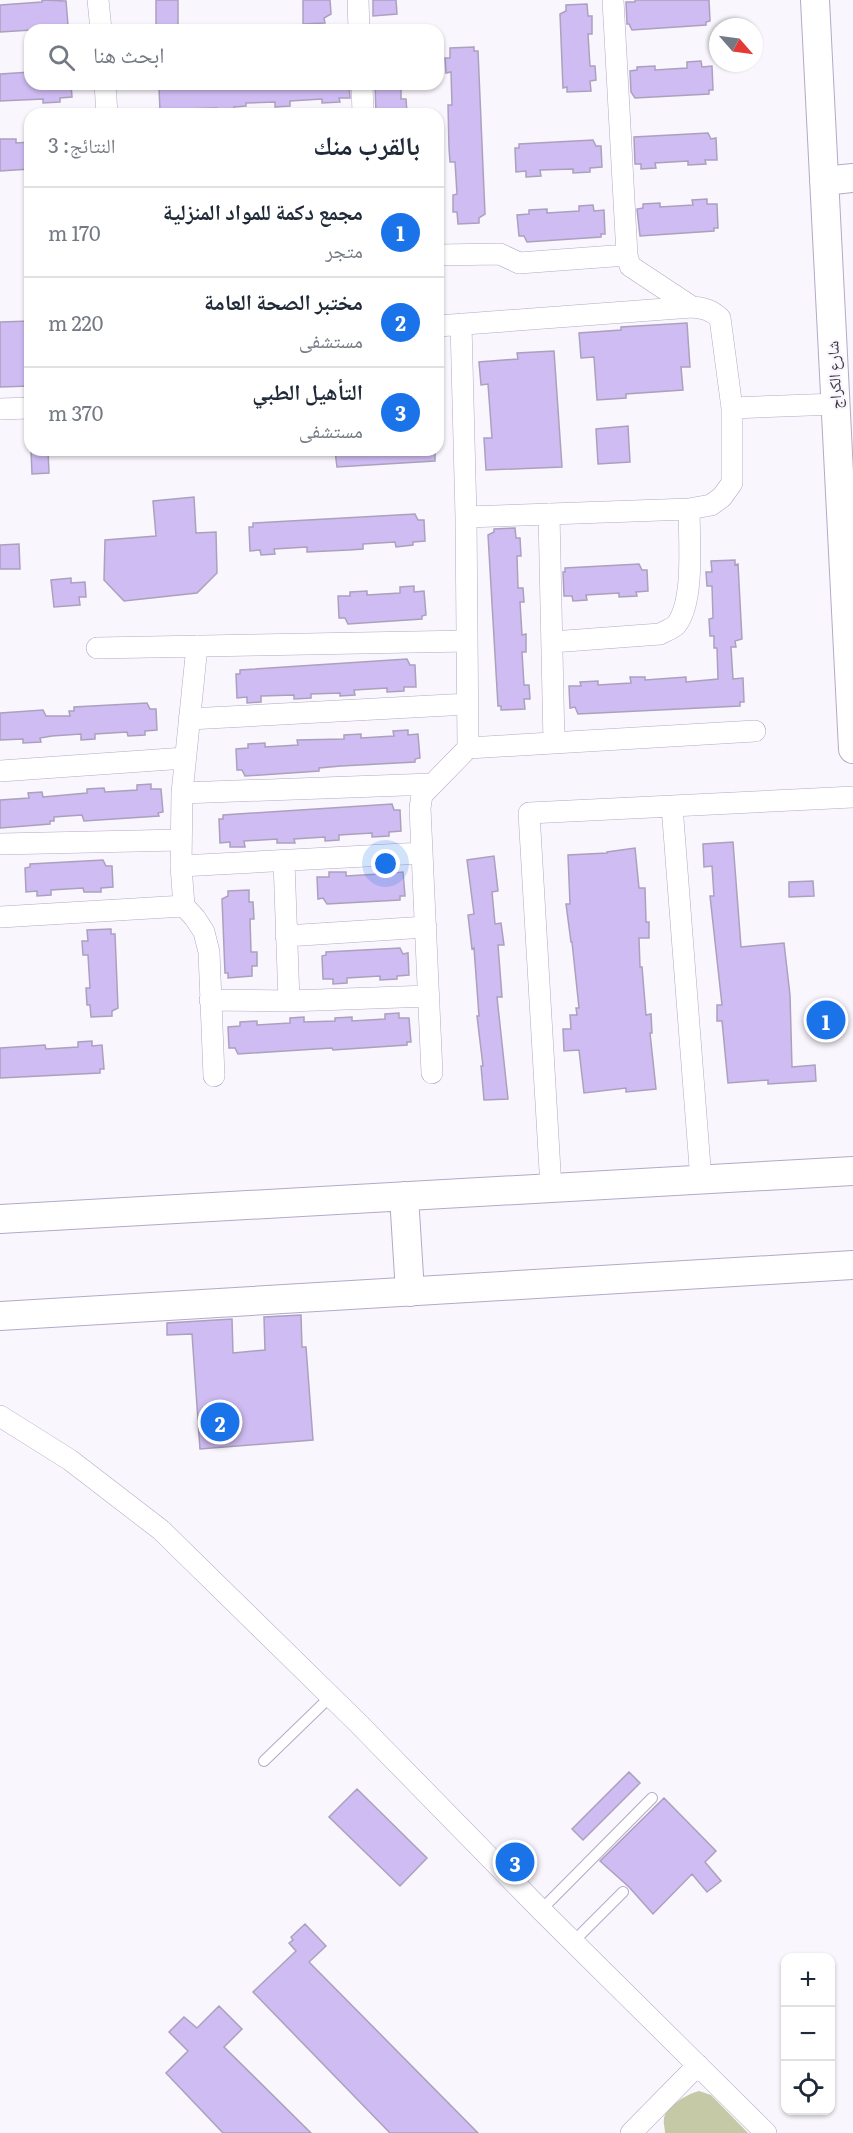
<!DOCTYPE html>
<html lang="ar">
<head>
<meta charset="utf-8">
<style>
  body { margin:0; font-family:Literata,"Noto Naskh Arabic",serif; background:#f2f2f3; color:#1f2937; direction:rtl }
  .controls { position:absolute; right:18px; bottom:18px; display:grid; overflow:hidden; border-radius:12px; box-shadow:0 2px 4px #0004 }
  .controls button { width:54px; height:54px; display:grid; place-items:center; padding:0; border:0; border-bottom:2px solid #e0e1e3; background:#fff; color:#1f2937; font:30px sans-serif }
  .compass { position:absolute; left:709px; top:18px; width:54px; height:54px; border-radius:50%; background:#fff; box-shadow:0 2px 4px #0004; rotate:118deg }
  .you { position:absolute; left:386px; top:864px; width:21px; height:21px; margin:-15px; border:4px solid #fff; border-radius:50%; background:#1a73e8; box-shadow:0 0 0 9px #1a73e833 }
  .badge { display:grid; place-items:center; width:39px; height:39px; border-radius:50%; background:#1a73e8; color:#fff; font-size:20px; font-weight:700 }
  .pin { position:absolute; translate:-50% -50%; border:3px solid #fff; box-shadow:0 2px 6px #0006 }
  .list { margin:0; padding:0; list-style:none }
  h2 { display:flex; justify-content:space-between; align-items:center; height:78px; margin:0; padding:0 24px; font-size:26px }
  h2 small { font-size:20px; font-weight:400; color:#747a83 }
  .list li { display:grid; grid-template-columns:39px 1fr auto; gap:18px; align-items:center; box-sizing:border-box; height:90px; padding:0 24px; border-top:2px solid #e0e1e3 }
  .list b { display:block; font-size:22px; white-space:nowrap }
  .list p { margin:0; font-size:20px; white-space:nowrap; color:#747a83 }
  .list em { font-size:20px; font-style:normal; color:#747a83 }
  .icon { flex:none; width:33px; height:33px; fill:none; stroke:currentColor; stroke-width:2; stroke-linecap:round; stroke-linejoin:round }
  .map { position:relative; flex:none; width:853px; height:2133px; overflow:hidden; direction:ltr }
  .search { position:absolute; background:#fff; box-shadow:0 2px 4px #0004; left:24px; top:24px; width:420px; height:66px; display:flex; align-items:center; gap:15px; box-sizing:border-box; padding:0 21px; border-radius:18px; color:#747a83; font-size:22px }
  .panel { position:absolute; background:#fff; box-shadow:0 2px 4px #0004; left:24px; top:108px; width:420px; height:348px; border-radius:18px; direction:rtl }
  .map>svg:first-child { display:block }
</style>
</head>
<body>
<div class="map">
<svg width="853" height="2133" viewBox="0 0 853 2133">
  <rect width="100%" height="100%" fill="#f9f6fd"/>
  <path fill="#c5c9a6" d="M 699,2091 L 711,2095 L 748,2133 L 665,2133 C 665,2128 663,2123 664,2118 C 667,2106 687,2094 699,2091 Z"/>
  <path fill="#cfbcf2" stroke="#aba1be" stroke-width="1.5" d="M 42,0 L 66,1 L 68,25 L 63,25 L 63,28 L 0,32 L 0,5 L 42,2 Z
    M 156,0 L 178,0 L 178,30 L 156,30 Z
    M 303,0 L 330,0 L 331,14 L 324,18 L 325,23 L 303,24 Z
    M 373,0 L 396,0 L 397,14 L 373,16 Z
    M 635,0 L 709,0 L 710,21 L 706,22 L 706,25 L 632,30 L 629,24 L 627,24 L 626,2 L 635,2 Z
    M 587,4 L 588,16 L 592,16 L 592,34 L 588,34 L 590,66 L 595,66 L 596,80 L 590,81 L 591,91 L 567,92 L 567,87 L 563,88 L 560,14 L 566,11 L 566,5 Z
    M 474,47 L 474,51 L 478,51 L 485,214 L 479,218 L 479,223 L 458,224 L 457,212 L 453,212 L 453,195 L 457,194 L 455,162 L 450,162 L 449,148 L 448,105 L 452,105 L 451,72 L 446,73 L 445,58 L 450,58 L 450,48 Z
    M 701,61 L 702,67 L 712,66 L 713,90 L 709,90 L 709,94 L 635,98 L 631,92 L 630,71 L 637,70 L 637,67 L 655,66 L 655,70 L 687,68 L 687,62 Z
    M 30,72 L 30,84 L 71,84 L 72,97 L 60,98 L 60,102 L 43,103 L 43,99 L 0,101 L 0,74 Z
    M 163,84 L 349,84 L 350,98 L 339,98 L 340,102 L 322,103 L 322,99 L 290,101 L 290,106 L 275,107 L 275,102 L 246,103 L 246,106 L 234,107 L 234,111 L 217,112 L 217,108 L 184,109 L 184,114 L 170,114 L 170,110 L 160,111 L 159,87 L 163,87 Z
    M 375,84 L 401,84 L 401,99 L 406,99 L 407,113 L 376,114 Z
    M 708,133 L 711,139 L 716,138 L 717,160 L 705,160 L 706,164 L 688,165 L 688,161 L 655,163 L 656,168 L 641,169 L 641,164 L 635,164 L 634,137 Z
    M 0,139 L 16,139 L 16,143 L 30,142 L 30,169 L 0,171 Z
    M 593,140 L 596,146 L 601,146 L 602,167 L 590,168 L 590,172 L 573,173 L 573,169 L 540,170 L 541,176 L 526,177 L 526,171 L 516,172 L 515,148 L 519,148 L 519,144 Z
    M 707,199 L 707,204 L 717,204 L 718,228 L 714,228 L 714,231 L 640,236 L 637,209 L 643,208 L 643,204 L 660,203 L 660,207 L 693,205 L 692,200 Z
    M 593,205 L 594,211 L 604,210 L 605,234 L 601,234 L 601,237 L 527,242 L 524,236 L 519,236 L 517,215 L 529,214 L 529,210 L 547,209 L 547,213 L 579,211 L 579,206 Z
    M 30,321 L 30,386 L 0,387 L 0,322 Z
    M 687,323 L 690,367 L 681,367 L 683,390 L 626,394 L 626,398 L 597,400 L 594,357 L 581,358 L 579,333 L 621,330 L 621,327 Z
    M 554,351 L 562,467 L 486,470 L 484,438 L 492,438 L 488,384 L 481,385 L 479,362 L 518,359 L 517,353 Z
    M 628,426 L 630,462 L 598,464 L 596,429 Z
    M 31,450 L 48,450 L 49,473 L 32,474 Z
    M 339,450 L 435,450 L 435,461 L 337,467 L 335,451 Z
    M 194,497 L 196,533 L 216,532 L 217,573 L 197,593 L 124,601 L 104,580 L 105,540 L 156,536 L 153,501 Z
    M 415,514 L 418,520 L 424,520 L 425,541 L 413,542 L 413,545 L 396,547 L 395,542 L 363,544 L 363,549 L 349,550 L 307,552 L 307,547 L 274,549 L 275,554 L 261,555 L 260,550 L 250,551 L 249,527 L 253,527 L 253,523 Z
    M 515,528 L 516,538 L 520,538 L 521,556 L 517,556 L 518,588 L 523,588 L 524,602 L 520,602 L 522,635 L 526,634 L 526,652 L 522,652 L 524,685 L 529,685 L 530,699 L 524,699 L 525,709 L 501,710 L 501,706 L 498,706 L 488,535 L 494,532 L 494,529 Z
    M 19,544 L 20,569 L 0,569 L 0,545 Z
    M 735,560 L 735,565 L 738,564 L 742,639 L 735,641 L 736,647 L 731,647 L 733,679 L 743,678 L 744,702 L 740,702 L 740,706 L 578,714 L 575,707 L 570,708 L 569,686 L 581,686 L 580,682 L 598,681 L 598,685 L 631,683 L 630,677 L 645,677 L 645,680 L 686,677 L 686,682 L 718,679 L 717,648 L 714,648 L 714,636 L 710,636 L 709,619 L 713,618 L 712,586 L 707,586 L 706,572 L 712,572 L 711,561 Z
    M 639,564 L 642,570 L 647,570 L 648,591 L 636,592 L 637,596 L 619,597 L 619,593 L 586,595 L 587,600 L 573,601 L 572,596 L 564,596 L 563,572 L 565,572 L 565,568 Z
    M 71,578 L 71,583 L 85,582 L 86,597 L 79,597 L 80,605 L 54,607 L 51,580 Z
    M 414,586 L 414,592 L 424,591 L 426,615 L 422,616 L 422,619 L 348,624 L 345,618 L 339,618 L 338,596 L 350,596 L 350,592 L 367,591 L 367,595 L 400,593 L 400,587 Z
    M 407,659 L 410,665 L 415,665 L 416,687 L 404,687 L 404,691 L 387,692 L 387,688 L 354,690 L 355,695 L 340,696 L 340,693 L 311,694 L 311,698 L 294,699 L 294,695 L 261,696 L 261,702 L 247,703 L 247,697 L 237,698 L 236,674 L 240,674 L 240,670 Z
    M 147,703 L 150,709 L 156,709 L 157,730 L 145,731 L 145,735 L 128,736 L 127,732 L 95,734 L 95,739 L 81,740 L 81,734 L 52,736 L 40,738 L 41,742 L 23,743 L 23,739 L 0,740 L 0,713 L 43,710 L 46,716 L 70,716 L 69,711 L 74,711 L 74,707 Z
    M 408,730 L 408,735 L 418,734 L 420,758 L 415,759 L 415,762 L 341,766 L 319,768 L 319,771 L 245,776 L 242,770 L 237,770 L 236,749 L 248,748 L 248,744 L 265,743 L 265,747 L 298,745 L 297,740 L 344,739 L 344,735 L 361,734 L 361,738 L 394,736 L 393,731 Z
    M 151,784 L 151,789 L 161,789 L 163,812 L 158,813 L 159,816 L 84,821 L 82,815 L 54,817 L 54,821 L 50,821 L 50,824 L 0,828 L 0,800 L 29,798 L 28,793 L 42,792 L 43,797 L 87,793 L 87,789 L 104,788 L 105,792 L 137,790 L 137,785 Z
    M 392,804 L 394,810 L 400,810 L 401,831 L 389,832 L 389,836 L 372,837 L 372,833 L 339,835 L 339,840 L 325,841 L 325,837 L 294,839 L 295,843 L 277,843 L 277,839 L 244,841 L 245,847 L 230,847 L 230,842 L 220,843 L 219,819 L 223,819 L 223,815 Z
    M 733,842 L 741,947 L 784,943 L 790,995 L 792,1067 L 815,1065 L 816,1081 L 768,1084 L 768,1080 L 728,1083 L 722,1021 L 717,1021 L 717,1005 L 722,1005 L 710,896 L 714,896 L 712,866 L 704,867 L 703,844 Z
    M 635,848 L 639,888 L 645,888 L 646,922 L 649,922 L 649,938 L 639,938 L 640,967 L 642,967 L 646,1015 L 651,1014 L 652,1033 L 650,1033 L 656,1089 L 626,1092 L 626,1088 L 584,1093 L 579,1050 L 564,1051 L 563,1029 L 571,1029 L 570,1015 L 577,1015 L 576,1008 L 579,1008 L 572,942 L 571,942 L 566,904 L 570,904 L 568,855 L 607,853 L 607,852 Z
    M 494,856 L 498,891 L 492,892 L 495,924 L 501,923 L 504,945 L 498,945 L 502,997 L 497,997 L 508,1099 L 484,1100 L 481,1066 L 483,1066 L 477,1016 L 479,1016 L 474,948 L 472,949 L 468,915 L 474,914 L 467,860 Z
    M 103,860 L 106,866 L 112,866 L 113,887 L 101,888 L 101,892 L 84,892 L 83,888 L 51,890 L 51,895 L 37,896 L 37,891 L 26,892 L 25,868 L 30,867 L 30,864 Z
    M 379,868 L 393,868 L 393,873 L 403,872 L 405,896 L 400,896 L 400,900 L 327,904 L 323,898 L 318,899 L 317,877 L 329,877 L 329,872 L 346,872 L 346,876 L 379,874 Z
    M 813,881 L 814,896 L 789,897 L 789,882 Z
    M 249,890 L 249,902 L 253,902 L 254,919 L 250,919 L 251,952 L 257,952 L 257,966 L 252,966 L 252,976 L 228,978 L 228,973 L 225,973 L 222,899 L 228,896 L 228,891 Z
    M 111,929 L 111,934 L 115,934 L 118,1008 L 112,1011 L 112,1016 L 91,1017 L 90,1005 L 87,1005 L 86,988 L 90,988 L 88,955 L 83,955 L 82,941 L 88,941 L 87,930 Z
    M 400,948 L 403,954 L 408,953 L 409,975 L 397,976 L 397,979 L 380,980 L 380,976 L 347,978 L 347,983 L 333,984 L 333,979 L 323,979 L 322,956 L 326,955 L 326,952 Z
    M 399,1013 L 399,1018 L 409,1018 L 411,1042 L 407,1042 L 407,1045 L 333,1050 L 332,1048 L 238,1054 L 235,1048 L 229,1048 L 228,1027 L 240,1026 L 240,1022 L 257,1021 L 257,1025 L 290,1023 L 290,1018 L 304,1017 L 304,1022 L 335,1021 L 335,1018 L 352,1017 L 352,1021 L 385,1019 L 385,1014 Z
    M 92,1041 L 92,1046 L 102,1045 L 104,1069 L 100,1069 L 100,1073 L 0,1078 L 0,1048 L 45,1045 L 46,1049 L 78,1047 L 78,1042 Z
    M 301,1315 L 302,1347 L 306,1347 L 313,1440 L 200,1449 L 192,1334 L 167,1335 L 167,1323 L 232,1319 L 233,1353 L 265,1350 L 264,1317 Z
    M 629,1772 L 640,1783 L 583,1840 L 572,1829 Z
    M 357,1789 L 427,1858 L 400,1886 L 329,1817 Z
    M 664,1798 L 716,1851 L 705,1862 L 721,1881 L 707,1892 L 692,1874 L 653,1914 L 629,1887 L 600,1861 Z
    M 305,1924 L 326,1946 L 309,1962 L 478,2133 L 390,2133 L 253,1992 L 296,1951 L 289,1943 L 293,1940 L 291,1937 Z
    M 219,2006 L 242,2029 L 224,2047 L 311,2133 L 223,2133 L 166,2073 L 188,2051 L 169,2032 L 184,2017 L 197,2028 Z"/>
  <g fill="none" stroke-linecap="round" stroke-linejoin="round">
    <g stroke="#b4a9c7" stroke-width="12">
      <path id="lane" d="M 264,1761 L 330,1697
        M 541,1910 L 652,1798
        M 573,1942 L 623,1892"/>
    </g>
    <g stroke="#b4a9c7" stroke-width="22">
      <path id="street" d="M 98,0 L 101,30
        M 358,0 L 359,30
        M 613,0 L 627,255 L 630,266 L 692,307
        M 105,84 L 107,114
        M 362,84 L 363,114
        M 438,255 L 500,254 L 519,263 L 627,255
        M 461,324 L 466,517 L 468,748
        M 438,326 L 692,307 C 704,308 711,310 720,318 L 732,408 L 732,483 L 722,497 L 711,505 L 689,509 L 466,517
        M 732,408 L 836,404
        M 0,409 L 30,408
        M 549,514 L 554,743
        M 552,642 L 660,634 C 665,631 672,629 676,625 C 695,602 689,538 689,509
        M 197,646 L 182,793 L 181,866 L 184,906 L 195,918 L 204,932 L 209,952 L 214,1076
        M 97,648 L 467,641
        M 189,719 L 468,704
        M 0,771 L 185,758
        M 182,793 L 432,784
        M 672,806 L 701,1180
        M 0,844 L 181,840
        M 284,861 L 289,1001
        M 181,866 L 422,853
        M 0,917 L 184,906
        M 286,936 L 426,927
        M 210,1000 L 289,1001 L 429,996
        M 432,1073 L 420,808 L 422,795 L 468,748 L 755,731
        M 551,1188 L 529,813 L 853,797
        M 0,1416 L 70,1460 L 161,1530 L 359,1724 L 541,1910 L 766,2133
        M 631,2133 L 698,2065"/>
    </g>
    <g stroke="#b4a9c7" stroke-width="30">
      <path id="secondary" d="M 815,0 L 853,749
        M 824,181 L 853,178
        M 404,1196 L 410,1292
        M 0,1219 L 853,1171
        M 0,1316 L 853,1265"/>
    </g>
    <use href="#lane" stroke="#fff" stroke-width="10"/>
    <use href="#street" stroke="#fff" stroke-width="21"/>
    <use href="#secondary" stroke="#fff" stroke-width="28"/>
  </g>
  <g text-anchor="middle" stroke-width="4.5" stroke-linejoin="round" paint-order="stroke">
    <g font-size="16" fill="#3e3946" stroke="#f9f6fd">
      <text transform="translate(834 375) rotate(-93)" y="6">شارع الكراج</text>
    </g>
  </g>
</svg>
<div class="controls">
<button>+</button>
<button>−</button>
<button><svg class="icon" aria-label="locate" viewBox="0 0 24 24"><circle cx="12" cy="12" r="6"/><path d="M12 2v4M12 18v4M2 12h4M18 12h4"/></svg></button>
</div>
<svg class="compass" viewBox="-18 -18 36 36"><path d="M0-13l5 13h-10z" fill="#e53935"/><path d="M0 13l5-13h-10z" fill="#747a83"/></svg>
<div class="you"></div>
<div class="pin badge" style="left:826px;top:1020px">1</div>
<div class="pin badge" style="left:220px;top:1422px">2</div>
<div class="pin badge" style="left:515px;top:1862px">3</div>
<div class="search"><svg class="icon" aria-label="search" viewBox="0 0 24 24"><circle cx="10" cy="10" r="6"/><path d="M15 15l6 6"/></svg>ابحث هنا</div>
<section class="panel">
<h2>بالقرب منك<small>النتائج: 3</small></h2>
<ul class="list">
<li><span class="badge">1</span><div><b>مجمع دكمة للمواد المنزلية</b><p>متجر</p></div><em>170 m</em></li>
<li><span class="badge">2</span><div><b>مختبر الصحة العامة</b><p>مستشفى</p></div><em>220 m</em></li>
<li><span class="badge">3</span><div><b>التأهيل الطبي</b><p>مستشفى</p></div><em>370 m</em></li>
</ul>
</section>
</div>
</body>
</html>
